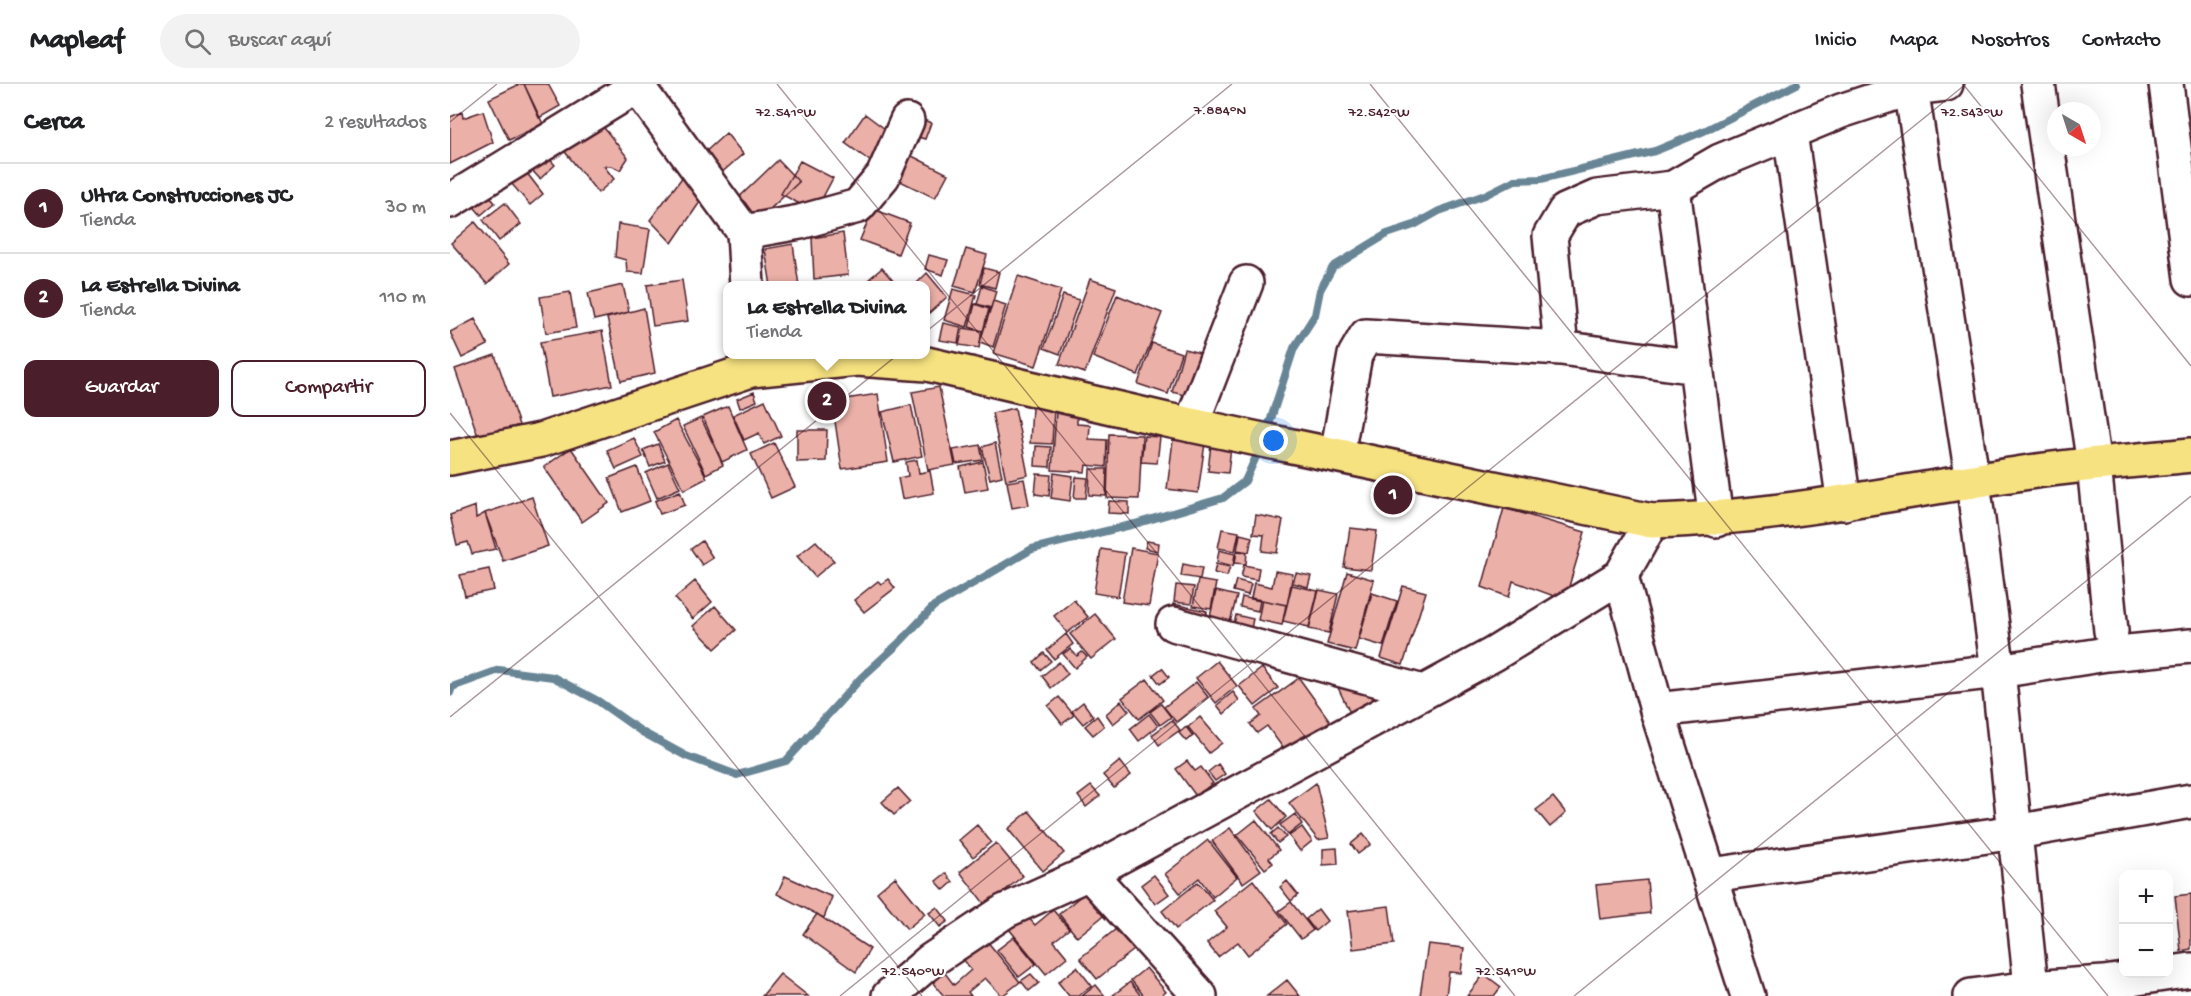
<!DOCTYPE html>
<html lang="es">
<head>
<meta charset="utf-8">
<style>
  body { margin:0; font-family:"Gochi Hand",sans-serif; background:#f2f2f2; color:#202124 }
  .controls { position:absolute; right:18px; bottom:18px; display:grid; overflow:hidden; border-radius:12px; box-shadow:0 6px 24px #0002 }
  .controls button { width:54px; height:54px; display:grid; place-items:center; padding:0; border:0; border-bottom:2px solid #e0e0e0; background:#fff; color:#202124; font:30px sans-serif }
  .compass { position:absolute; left:1597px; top:18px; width:54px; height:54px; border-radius:50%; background:#fff; box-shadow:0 6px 24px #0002; rotate:141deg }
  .you { position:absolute; left:824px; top:357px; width:21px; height:21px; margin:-15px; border:4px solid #fff; border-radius:50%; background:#1a73e8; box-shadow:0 0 0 9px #1a73e833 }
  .badge { display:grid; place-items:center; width:39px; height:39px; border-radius:50%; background:#4a1f2b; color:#fff; font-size:20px; font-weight:700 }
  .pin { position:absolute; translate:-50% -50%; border:3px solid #fff; box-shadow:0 2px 6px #0006 }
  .popup { position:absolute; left:273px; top:197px; width:207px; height:78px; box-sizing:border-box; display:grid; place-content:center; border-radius:12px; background:#fff; filter:drop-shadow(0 2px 4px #0005); font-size:20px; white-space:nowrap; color:#757577 }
  .popup b { font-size:22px; color:#202124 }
  .popup::after { content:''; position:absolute; left:50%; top:100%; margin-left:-12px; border:12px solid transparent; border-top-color:#fff }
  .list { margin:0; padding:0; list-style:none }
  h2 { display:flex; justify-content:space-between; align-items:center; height:78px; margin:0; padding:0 24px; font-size:26px }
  h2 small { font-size:20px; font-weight:400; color:#757577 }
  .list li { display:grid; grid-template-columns:39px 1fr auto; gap:18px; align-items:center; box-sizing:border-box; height:90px; padding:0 24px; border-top:2px solid #e0e0e0 }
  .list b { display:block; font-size:22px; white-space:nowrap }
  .list p { margin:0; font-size:20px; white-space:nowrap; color:#757577 }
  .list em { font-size:20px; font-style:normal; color:#757577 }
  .actions { display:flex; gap:12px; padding:18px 24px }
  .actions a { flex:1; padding:14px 0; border:2px solid #4a1f2b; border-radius:12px; text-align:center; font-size:21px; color:#4a1f2b }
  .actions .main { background:#4a1f2b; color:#fff }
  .icon { flex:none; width:33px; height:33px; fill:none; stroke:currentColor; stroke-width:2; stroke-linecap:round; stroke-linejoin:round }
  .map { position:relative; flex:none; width:1741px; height:912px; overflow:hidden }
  header { display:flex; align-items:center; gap:36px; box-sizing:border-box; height:84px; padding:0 30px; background:#fff; border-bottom:2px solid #e0e0e0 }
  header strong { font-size:28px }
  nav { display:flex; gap:33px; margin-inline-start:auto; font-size:21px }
  .search { width:420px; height:54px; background:#f2f2f2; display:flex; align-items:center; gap:15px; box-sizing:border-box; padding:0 21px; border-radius:33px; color:#757577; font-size:22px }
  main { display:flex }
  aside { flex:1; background:#fff }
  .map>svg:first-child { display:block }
</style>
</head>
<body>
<header>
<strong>Mapleaf</strong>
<div class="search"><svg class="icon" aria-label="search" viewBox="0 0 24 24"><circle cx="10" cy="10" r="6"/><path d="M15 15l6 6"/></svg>Buscar aquí</div>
<nav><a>Inicio</a><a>Mapa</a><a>Nosotros</a><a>Contacto</a></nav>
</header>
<main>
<aside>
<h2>Cerca<small>2 resultados</small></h2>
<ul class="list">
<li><span class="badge">1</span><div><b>Ultra Construcciones JC</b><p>Tienda</p></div><em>30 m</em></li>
<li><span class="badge">2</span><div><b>La Estrella Divina</b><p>Tienda</p></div><em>110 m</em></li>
</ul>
<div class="actions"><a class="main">Guardar</a><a>Compartir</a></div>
</aside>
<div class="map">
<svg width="1741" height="912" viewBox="0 0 1741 912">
  <rect width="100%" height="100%" fill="#fff"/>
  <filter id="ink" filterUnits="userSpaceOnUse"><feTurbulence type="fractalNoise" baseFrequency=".0167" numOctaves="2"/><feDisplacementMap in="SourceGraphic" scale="12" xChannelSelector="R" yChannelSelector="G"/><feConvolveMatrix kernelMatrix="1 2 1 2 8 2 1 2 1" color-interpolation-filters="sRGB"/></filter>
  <g filter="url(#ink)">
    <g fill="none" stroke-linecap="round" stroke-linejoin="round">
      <path stroke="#688595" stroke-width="8" d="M 816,350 L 844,264 L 865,231 L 870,206 L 883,183 L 937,150 L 964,141 L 989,127 L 1035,111 L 1065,96 L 1091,95 L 1205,67 L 1254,47 L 1347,0
        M 0,609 L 2,603 L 49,586 L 103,593 L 148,617 L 192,648 L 236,672 L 287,691 L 336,677 L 411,594 L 448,560 L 484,522 L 582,465 L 685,440 L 773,414 L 795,397 L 811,362"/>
    </g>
    <path fill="#ebb0a8" stroke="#4a1f2b" stroke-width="1.5" d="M 70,0 L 74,0 L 93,40 L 59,56 L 39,15 Z
      M 74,0 L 98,0 L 110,22 L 89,34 Z
      M 33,27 L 43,58 L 0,80 L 0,33 L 12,28 L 13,34 Z
      M 415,30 L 447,54 L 427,82 L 395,59 Z
      M 467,33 L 481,39 L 475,55 L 461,51 Z
      M 147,35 L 178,74 L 170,86 L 162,82 L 154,82 L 164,95 L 148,109 L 112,64 Z
      M 276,49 L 293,70 L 269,91 L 252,71 Z
      M 95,70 L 105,81 L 90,95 L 79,83 Z
      M 458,70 L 498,90 L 485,114 L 446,95 Z
      M 328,76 L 349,98 L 303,141 L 282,120 Z
      M 350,77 L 383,94 L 365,128 L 331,110 Z
      M 70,80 L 93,110 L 80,121 L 54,91 Z
      M 234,91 L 252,115 L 222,159 L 200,136 Z
      M 35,106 L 45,119 L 31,131 L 20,118 Z
      M 55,119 L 71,140 L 49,157 L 33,136 Z
      M 423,125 L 460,139 L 448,170 L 410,156 Z
      M 25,138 L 59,180 L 37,200 L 1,159 Z
      M 168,140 L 200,145 L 193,189 L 177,188 L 176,176 L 165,173 Z
      M 393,149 L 398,191 L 364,195 L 362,154 Z
      M 343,160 L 349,202 L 321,202 L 315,165 Z
      M 516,165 L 537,171 L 525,208 L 504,202 Z
      M 479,171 L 498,176 L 493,191 L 475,185 Z
      M 432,184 L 444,198 L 440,202 L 411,202 Z
      M 534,184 L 549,188 L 545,204 L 530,200 Z
      M 477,189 L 497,213 L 478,230 L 476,202 L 464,202 Z
      M 568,192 L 611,206 L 586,282 L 543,269 Z
      M 640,195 L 666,204 L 635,289 L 609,280 Z
      M 232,196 L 238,237 L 203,242 L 197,201 Z
      M 173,201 L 179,228 L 144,236 L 138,209 Z
      M 532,202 L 546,207 L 541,224 L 527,220 Z
      M 503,205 L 526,211 L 517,243 L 494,236 Z
      M 120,208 L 126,244 L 96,249 L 90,213 Z
      M 613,211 L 629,216 L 610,270 L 594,264 Z
      M 667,211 L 712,229 L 688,291 L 643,273 Z
      M 543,217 L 556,221 L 543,263 L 530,258 Z
      M 525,220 L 539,225 L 533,247 L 519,243 Z
      M 194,224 L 205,289 L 171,297 L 157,234 Z
      M 25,235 L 38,261 L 12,274 L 0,248 Z
      M 493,239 L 511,243 L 508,259 L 489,256 Z
      M 513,244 L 532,247 L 529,264 L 509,261 Z
      M 152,247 L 162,301 L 100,313 L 90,258 Z
      M 702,259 L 731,269 L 718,310 L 688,300 Z
      M 734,265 L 758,271 L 746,314 L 722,308 Z
      M 45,271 L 69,341 L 29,355 L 5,285 Z
      M 489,303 L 505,381 L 478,386 L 462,308 Z
      M 304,308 L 307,317 L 290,324 L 287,315 Z
      M 428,310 L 438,378 L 392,385 L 382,317 Z
      M 315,316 L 331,352 L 314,360 L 309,349 L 294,356 L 283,331 Z
      M 461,321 L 472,372 L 444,378 L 432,328 Z
      M 278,322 L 297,366 L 272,378 L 253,333 Z
      M 582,323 L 604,324 L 602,360 L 580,359 Z
      M 565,324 L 578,391 L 556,396 L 542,329 Z
      M 606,329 L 627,331 L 627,340 L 640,341 L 639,355 L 657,356 L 656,383 L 636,381 L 635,388 L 602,386 Z
      M 251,334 L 273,381 L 256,390 L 233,342 Z
      M 226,336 L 257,394 L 234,406 L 204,348 Z
      M 347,346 L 377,346 L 376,377 L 347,378 Z
      M 659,350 L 692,351 L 689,415 L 657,414 Z
      M 694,352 L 710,353 L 707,379 L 691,378 Z
      M 184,354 L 193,373 L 166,385 L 157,366 Z
      M 723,356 L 755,359 L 748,409 L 717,405 Z
      M 324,359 L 345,403 L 321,414 L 301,370 Z
      M 545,359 L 552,392 L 540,395 L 532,363 Z
      M 208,360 L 215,377 L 200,383 L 193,366 Z
      M 761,360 L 781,363 L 778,389 L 758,387 Z
      M 530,361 L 533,376 L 506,380 L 503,366 Z
      M 586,362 L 601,363 L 600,383 L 585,382 Z
      M 121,364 L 159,419 L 132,438 L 94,383 Z
      M 467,376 L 469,389 L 480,387 L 484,409 L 452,415 L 448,394 L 458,392 L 456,378 Z
      M 533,378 L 538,404 L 515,408 L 510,383 Z
      M 218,379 L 230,404 L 207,414 L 196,389 Z
      M 187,383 L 200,417 L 172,428 L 159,394 Z
      M 640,385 L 657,385 L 656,412 L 639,411 Z
      M 604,389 L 623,392 L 620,417 L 601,414 Z
      M 587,390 L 601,391 L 599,412 L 585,410 Z
      M 626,393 L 638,394 L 636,414 L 624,414 Z
      M 574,395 L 579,421 L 562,424 L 557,398 Z
      M 230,407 L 235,421 L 210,430 L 205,417 Z
      M 82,413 L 98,462 L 53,477 L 35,429 Z
      M 659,417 L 679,418 L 679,430 L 658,429 Z
      M 25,422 L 26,434 L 35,429 L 46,465 L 22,470 L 18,458 L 7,461 L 0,431 Z
      M 1054,424 L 1135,448 L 1115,516 L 1063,497 L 1059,513 L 1032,503 Z
      M 806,431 L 833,436 L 827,469 L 812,467 L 814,451 L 803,450 Z
      M 900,444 L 927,447 L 921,486 L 894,483 Z
      M 772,445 L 789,448 L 785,467 L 768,464 Z
      M 790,450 L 802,453 L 799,468 L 787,466 Z
      M 252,457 L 263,474 L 252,481 L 241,465 Z
      M 366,457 L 384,477 L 365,493 L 347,472 Z
      M 697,457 L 709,459 L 708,467 L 695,464 Z
      M 681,464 L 708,469 L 699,522 L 672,518 Z
      M 651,465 L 675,469 L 668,513 L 644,509 Z
      M 769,466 L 785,470 L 783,482 L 767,478 Z
      M 787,467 L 797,468 L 796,480 L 785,479 Z
      M 733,480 L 752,484 L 750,495 L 731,492 Z
      M 766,480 L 780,483 L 777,492 L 764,489 Z
      M 794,481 L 809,484 L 807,496 L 791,493 Z
      M 39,485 L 44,506 L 15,512 L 10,491 Z
      M 825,487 L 843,490 L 837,521 L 801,514 L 804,499 L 822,503 Z
      M 897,488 L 924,496 L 905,567 L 877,560 Z
      M 846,489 L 861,492 L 858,503 L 843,499 Z
      M 438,495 L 445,504 L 414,528 L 404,516 L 428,497 L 431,500 Z
      M 748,496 L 766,499 L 761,525 L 743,522 Z
      M 786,496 L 801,500 L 798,511 L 783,507 Z
      M 245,497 L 262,518 L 243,535 L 225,514 Z
      M 726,501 L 744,503 L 741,520 L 724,518 Z
      M 842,501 L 868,507 L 859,543 L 833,537 Z
      M 953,502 L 976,508 L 953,581 L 931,574 Z
      M 869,506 L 888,510 L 879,549 L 859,545 Z
      M 766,507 L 787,512 L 779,542 L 759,537 Z
      M 922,509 L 947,517 L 933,562 L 909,555 Z
      M 792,513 L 810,517 L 808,527 L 790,523 Z
      M 624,516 L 638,533 L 617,549 L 604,532 Z
      M 812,516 L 836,521 L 832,541 L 808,536 Z
      M 723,520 L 757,527 L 756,536 L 721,529 Z
      M 265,522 L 286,546 L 265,565 L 243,542 Z
      M 645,530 L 666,555 L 641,575 L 620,550 Z
      M 786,531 L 803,535 L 800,549 L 783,545 Z
      M 616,550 L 623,560 L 604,575 L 597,566 Z
      M 620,565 L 627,572 L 632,568 L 637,573 L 625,584 L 613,570 Z
      M 594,569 L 601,577 L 590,586 L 584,578 Z
      M 767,577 L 787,602 L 766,619 L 746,594 Z
      M 609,578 L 618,590 L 601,604 L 592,592 Z
      M 712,584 L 719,593 L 710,600 L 703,591 Z
      M 812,584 L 828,604 L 805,622 L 789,602 Z
      M 882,591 L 944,607 L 901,631 Z
      M 849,594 L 880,637 L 836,668 L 817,642 L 807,649 L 800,640 L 811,632 L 806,625 Z
      M 697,595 L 713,616 L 689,635 L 672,614 Z
      M 746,598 L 758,613 L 726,638 L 714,623 Z
      M 783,608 L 789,616 L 774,630 L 767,621 Z
      M 609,613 L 624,631 L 612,640 L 598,622 Z
      M 671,617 L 679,627 L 663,640 L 656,630 Z
      M 633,618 L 643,632 L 633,640 L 622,627 Z
      M 711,620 L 721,633 L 710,641 L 700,628 Z
      M 699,630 L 708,642 L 689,657 L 680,645 Z
      M 647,632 L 654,642 L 643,651 L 635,642 Z
      M 750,633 L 772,659 L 759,669 L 738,643 Z
      M 722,636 L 730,646 L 709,661 L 702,651 Z
      M 736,643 L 743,652 L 736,657 L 729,649 Z
      M 670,677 L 681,691 L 664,704 L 653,691 Z
      M 737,677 L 745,687 L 751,683 L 763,699 L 746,712 L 726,685 Z
      M 768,680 L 775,690 L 765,697 L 758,688 Z
      M 866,699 L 879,754 L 868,756 L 839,719 Z
      M 641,702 L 650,712 L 636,723 L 628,712 Z
      M 448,704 L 460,717 L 444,731 L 432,718 Z
      M 1103,713 L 1116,729 L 1100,743 L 1086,726 Z
      M 821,715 L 836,733 L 822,746 L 806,727 Z
      M 579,727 L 614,769 L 593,787 L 558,745 Z
      M 845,730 L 852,740 L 838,751 L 830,741 Z
      M 806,736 L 829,766 L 819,774 L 823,779 L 815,785 L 787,751 Z
      M 527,741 L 541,758 L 523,773 L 509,756 Z
      M 852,743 L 862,757 L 850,767 L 839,752 Z
      M 780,744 L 811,786 L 793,799 L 762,757 Z
      M 828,744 L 836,753 L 828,759 L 821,750 Z
      M 913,750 L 921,760 L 908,770 L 901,760 Z
      M 758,756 L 787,793 L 763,813 L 749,794 L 730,809 L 715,790 Z
      M 546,759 L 573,792 L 536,822 L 510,788 Z
      M 887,764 L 888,780 L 873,781 L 873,765 Z
      M 496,789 L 503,798 L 494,806 L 486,797 Z
      M 704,791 L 719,810 L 705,820 L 691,801 Z
      M 335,792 L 382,813 L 374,834 L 327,810 Z
      M 445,793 L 475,830 L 457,845 L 427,808 Z
      M 803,796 L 837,840 L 798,871 L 788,858 L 768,873 L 757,859 L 777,843 L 764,827 Z
      M 1197,796 L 1200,829 L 1150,835 L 1146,801 Z
      M 837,797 L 848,811 L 841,817 L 830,803 Z
      M 748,798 L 763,816 L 726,845 L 712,827 Z
      M 638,806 L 657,829 L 627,853 L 609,830 Z
      M 1741,810 L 1741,865 L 1731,867 L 1725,812 Z
      M 841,818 L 863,846 L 851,855 L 829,827 Z
      M 939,822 L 944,860 L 903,865 L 898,827 Z
      M 487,823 L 498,837 L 490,843 L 479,829 Z
      M 868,825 L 877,837 L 865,847 L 856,835 Z
      M 603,826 L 619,845 L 604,857 L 617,873 L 596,890 L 559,845 L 576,831 L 585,841 Z
      M 367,830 L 420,865 L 406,888 L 353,850 Z
      M 666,845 L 684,866 L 647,895 L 630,874 Z
      M 564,853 L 586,880 L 569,893 L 547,866 Z
      M 537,857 L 570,898 L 552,912 L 535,894 L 518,908 L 521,912 L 494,912 L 483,899 L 495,889 L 504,901 L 521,886 L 514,876 Z
      M 978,860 L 1014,864 L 1011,889 L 999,888 L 996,912 L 970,912 Z
      M 627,883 L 642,902 L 628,912 L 619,912 L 608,898 Z
      M 696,884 L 716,908 L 711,912 L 694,912 L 681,896 Z
      M 330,890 L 358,912 L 312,912 Z
      M 581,890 L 589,899 L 579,907 L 571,897 Z
      M 1034,890 L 1051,903 L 1044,912 L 1017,912 Z
      M 837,896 L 850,912 L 817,912 Z
      M 680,898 L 691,912 L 662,912 Z
      M 646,901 L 655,912 L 632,912 Z"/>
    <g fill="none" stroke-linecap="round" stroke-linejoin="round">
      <g stroke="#4a1f2b" stroke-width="38">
        <path id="minor" d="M 1588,0 L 1644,381 L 1661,547
          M 1716,0 L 1741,195
          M 187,2 L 294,148 L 297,202
          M 1461,4 L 1523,398 L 1548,587 L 1582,912
          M 1340,49 L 1394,419
          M 1223,104 L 1266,436
          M 0,117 L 191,0
          M 294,148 L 350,138 L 408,122 L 433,92 L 457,37
          M 1111,264 L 1100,152 L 1115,127 L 1147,113 L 1223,104 L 1270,77 L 1391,27 L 1461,4 L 1496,0
          M 741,341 L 796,199
          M 887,370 L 905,271 L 916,252 L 1111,264 L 1246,283
          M 1171,492 L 1207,626 L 1298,912
          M 723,540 L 973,608
          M 1207,626 L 1548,587 L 1657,570 L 1741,562
          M 639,789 L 750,912
          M 1261,791 L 1566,748 L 1741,717
          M 439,912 L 480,877 L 555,827 L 639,789 L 1044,570 L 1171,492 L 1202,437
          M 1521,912 L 1580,904 L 1654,899 L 1741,886"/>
      </g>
      <g stroke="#4a1f2b" stroke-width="38">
        <path id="major" d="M 0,374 L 91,356 L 301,286 L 407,275 L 477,280 L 717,336 L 1202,437 C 1327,434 1449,408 1573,389 C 1628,380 1685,377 1741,371"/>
      </g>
      <use href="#minor" stroke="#fff" stroke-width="33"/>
      <use href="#major" stroke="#f7e281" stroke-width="33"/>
    </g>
  </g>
  <path fill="none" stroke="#4a1f2b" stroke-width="1.5" stroke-opacity="0.45" d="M 327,0 L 1065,912M 920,0 L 1658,912M 1513,0 L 1741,282M 0,38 L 47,0M 0,329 L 472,912M 0,633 L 782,0M 390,912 L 1516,0M 1124,912 L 1741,412"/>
  <g font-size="15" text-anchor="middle" fill="#4a1f2b" stroke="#fff" stroke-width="4.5" stroke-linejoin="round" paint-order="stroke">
    <text x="770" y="30">7.884°N</text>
    <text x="336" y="32">72.541°W</text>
    <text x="929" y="32">72.542°W</text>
    <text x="1522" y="32">72.543°W</text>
    <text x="463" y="891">72.540°W</text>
    <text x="1056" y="891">72.541°W</text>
  </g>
</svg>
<div class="controls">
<button>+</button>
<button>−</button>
</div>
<svg class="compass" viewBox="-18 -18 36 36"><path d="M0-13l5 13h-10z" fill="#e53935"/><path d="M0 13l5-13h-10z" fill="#757577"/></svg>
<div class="you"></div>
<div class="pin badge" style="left:943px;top:411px">1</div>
<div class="pin badge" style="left:377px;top:317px">2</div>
<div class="popup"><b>La Estrella Divina</b>Tienda</div>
</div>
</main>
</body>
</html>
